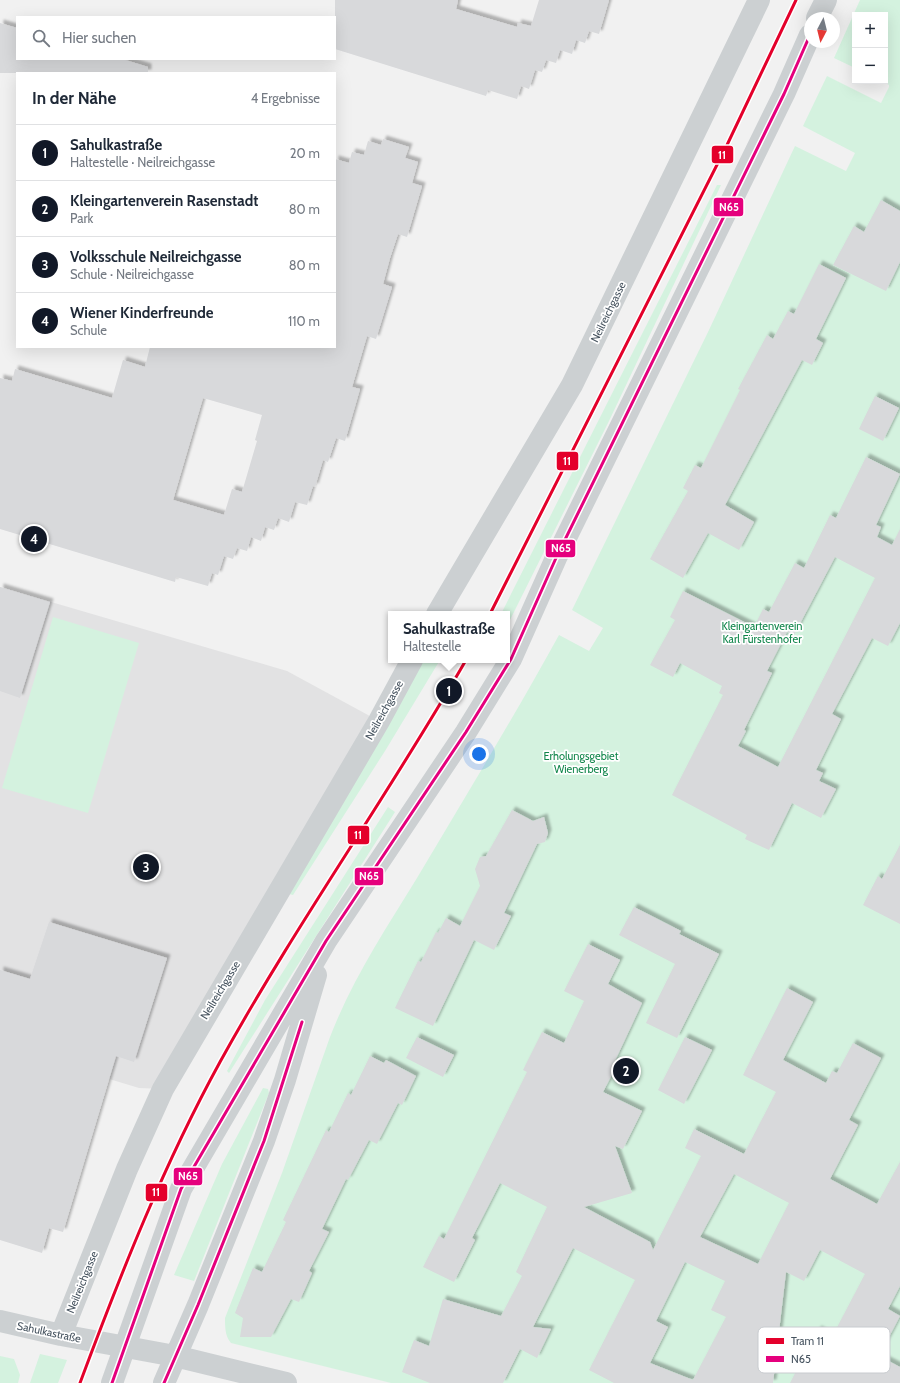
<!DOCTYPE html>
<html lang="de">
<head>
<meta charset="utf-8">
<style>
  body { margin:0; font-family:Cabin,sans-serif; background:#f6f6f7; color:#1f2937 }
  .controls { position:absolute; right:12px; top:12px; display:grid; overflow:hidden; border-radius:0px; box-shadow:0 4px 16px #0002 }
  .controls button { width:36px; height:36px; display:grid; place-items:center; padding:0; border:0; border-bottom:1px solid #e0e1e3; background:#fff; color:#1f2937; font:20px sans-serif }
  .compass { position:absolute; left:804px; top:12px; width:36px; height:36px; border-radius:50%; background:#fff; box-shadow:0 4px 16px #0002; rotate:187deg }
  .you { position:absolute; left:479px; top:754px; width:14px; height:14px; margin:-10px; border:3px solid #fff; border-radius:50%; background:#1a73e8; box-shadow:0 0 0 6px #1a73e833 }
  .badge { display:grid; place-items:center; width:26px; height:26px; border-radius:50%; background:#111827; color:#fff; font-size:13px; font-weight:700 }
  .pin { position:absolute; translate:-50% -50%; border:2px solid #fff; box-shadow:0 1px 4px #0006 }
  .popup { position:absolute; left:388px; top:611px; width:122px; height:52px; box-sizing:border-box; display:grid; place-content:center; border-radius:0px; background:#fff; filter:drop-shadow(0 1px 3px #0005); font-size:13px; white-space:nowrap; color:#747a83 }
  .popup b { font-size:15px; color:#1f2937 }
  .popup::after { content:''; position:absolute; left:50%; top:100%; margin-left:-8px; border:8px solid transparent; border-top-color:#fff }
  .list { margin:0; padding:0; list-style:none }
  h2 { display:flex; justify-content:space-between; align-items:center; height:52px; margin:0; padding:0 16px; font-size:17px }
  h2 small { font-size:13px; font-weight:400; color:#747a83 }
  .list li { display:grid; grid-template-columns:26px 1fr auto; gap:12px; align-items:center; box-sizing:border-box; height:56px; padding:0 16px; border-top:1px solid #e0e1e3 }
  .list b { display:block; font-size:15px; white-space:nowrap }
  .list p { margin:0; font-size:13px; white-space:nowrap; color:#747a83 }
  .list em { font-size:13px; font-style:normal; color:#747a83 }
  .icon { flex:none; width:22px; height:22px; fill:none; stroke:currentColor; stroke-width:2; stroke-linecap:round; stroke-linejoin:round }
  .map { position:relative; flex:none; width:900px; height:1383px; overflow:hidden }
  .search { position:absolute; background:#fff; box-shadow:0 4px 16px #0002; left:16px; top:16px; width:320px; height:44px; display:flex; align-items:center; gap:10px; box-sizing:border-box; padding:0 14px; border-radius:0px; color:#747a83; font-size:15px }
  .panel { position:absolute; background:#fff; box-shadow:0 4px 16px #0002; left:16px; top:72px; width:320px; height:276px; border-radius:0px }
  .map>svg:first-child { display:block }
</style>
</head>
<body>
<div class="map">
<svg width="900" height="1383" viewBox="0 0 900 1383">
  <defs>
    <filter id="shadow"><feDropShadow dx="3.5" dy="-3.5" stdDeviation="1" flood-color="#0004"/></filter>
  </defs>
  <rect width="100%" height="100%" fill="#f1f1f1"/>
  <path fill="#e2e2e3" d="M 0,587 L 287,671 L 379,721 L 163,1089 L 139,1088 L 0,1046 Z"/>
  <path fill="#d4f2df" d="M 860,0 L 900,0 L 900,1383 L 391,1383 L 231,1343 C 225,1336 225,1327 225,1318 L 282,1173 L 330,1037 C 352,980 385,930 417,878 C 465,797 514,717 559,635 L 589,651 L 603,628 L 572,610 L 709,330 L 795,146 L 846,171 L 855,153 L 803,126 L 827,76 L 881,103 L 889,87 L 889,85 L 881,81 L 885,81 L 885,15 L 855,15 L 855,68 L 834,58 Z
    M 717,185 L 721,185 L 609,421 L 507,626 L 507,614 L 501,614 Z
    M 53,617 L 139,643 L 88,813 L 2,788 Z
    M 424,660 L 440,660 L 385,751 L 293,895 L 289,894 Z
    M 388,807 L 395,812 L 229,1073 L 227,1071 L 265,1000 Z
    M 263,1088 L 268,1089 L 269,1093 L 194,1281 L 174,1275 L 222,1164 Z
    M 40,1354 L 67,1360 L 58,1383 L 30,1383 Z
    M 0,1356 L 14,1359 L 20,1375 L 18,1383 L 0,1383 Z"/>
  <path fill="#d8d9db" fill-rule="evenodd" filter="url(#shadow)" d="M 335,0 L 458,0 L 456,9 L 517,27 L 518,23 L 531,26 L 539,0 L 609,0 L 599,34 L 589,31 L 585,43 L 576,40 L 572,54 L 560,50 L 556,63 L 546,60 L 542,72 L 535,70 L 529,89 L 521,86 L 517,99 L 488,90 L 486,96 L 335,49 Z
    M 0,23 L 17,28 L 17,59 L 122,59 L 148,67 L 148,73 L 0,73 Z
    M 383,139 L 409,147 L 405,158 L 418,162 L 412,183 L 422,186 L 407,237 L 398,234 L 390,258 L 383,284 L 392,287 L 376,339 L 367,336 L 352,387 L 360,389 L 345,441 L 336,438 L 328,462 L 323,460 L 315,487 L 313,486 L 307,505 L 295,502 L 289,522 L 278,518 L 274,530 L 265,527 L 261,541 L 251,537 L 247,551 L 237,548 L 233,559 L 224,556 L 218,575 L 212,573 L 208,586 L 176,577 L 175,582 L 0,529 L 0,378 L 12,381 L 15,369 L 112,398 L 123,360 L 145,367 L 150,347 L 335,347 L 335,159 L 349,163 L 352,152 L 364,155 L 368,141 L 381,145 ZM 203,398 L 262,415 L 255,440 L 257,441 L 242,492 L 232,489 L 224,515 L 173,500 Z
    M 881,200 L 900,211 L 900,262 L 886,291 L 833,265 L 854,226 L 864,232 Z
    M 819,264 L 846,278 L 816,339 L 823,343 L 812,365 L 802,360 L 725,505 L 754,522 L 739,550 L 708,533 L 683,578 L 650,559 L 688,491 L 683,488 L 695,465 L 701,468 L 740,390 L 738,389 L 767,335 L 773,339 L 788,311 L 794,314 Z
    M 875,396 L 899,408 L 883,441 L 859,429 Z
    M 866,457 L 900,474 L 876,525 L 881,527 L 877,537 L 892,545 L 900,529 L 900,623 L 888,646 L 872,638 L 832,714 L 841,719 L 816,770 L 823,773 L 819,781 L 836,789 L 821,818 L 792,803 L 769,850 L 745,839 L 747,835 L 672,795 L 723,695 L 719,693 L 722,686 L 680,663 L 673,677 L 650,665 L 675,620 L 670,617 L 683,591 L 754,627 L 763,609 L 769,612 L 795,563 L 804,568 L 830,515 L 836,518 ZM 835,557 L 875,578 L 778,767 L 738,746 L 746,731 L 744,730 L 772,673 L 767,671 L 787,632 L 794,635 Z
    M 0,587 L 50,602 L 20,698 L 0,691 Z
    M 512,810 L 533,821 L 544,817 L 548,833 L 545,842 L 537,844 L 504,913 L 511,916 L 494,950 L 474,940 L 433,1026 L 395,1008 L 418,961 L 421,962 L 436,932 L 438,933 L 446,918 L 460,926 L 480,886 L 475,869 L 480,857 L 486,856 Z
    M 900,845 L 900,924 L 863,905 L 878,876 L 882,879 Z
    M 634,907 L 681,931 L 679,934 L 719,954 L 677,1038 L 646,1023 L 675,964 L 619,935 Z
    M 49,922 L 167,958 L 134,1062 L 116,1056 L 63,1232 L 49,1228 L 42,1253 L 0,1240 L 0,970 L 30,979 Z
    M 588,944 L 620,960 L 608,984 L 642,1003 L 614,1063 L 617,1065 L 603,1092 L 642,1111 L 623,1149 L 615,1146 L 632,1193 L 584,1207 L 650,1242 L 653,1250 L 701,1156 L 685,1148 L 694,1129 L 744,1154 L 776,1092 L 743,1075 L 787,988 L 813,1002 L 783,1060 L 826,1083 L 832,1071 L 837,1073 L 853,1043 L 881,1058 L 849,1120 L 858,1125 L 830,1179 L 877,1204 L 900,1162 L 900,1286 L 888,1309 L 900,1316 L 879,1356 L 900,1367 L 900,1383 L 790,1383 L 818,1329 L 832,1337 L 865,1274 L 820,1250 L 804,1281 L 786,1272 L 773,1383 L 614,1383 L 589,1370 L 635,1280 L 573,1248 L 533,1327 L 551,1329 L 537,1358 L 520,1349 L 503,1383 L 430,1383 L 402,1372 L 414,1340 L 429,1346 L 443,1299 L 501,1316 L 522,1276 L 516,1272 L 547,1207 L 500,1183 L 472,1238 L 475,1240 L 454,1282 L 423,1267 L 439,1236 L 444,1239 L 527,1072 L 523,1070 L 542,1032 L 564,1043 L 584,1001 L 564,991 ZM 734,1174 L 789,1203 L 758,1264 L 700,1237 ZM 685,1262 L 725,1281 L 711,1310 L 726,1317 L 693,1380 L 650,1363 L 668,1327 L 656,1321 Z
    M 417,1037 L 454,1055 L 443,1077 L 406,1058 Z
    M 685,1037 L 712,1050 L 684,1104 L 658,1090 Z
    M 370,1056 L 384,1063 L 386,1060 L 416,1076 L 402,1105 L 398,1103 L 377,1144 L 369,1140 L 348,1180 L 346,1179 L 322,1229 L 329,1232 L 309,1271 L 312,1273 L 299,1302 L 291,1299 L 271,1337 L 240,1337 L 243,1318 L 235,1313 L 253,1268 L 262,1272 L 286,1222 L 283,1220 L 326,1130 L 329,1132 L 348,1093 L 351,1095 Z"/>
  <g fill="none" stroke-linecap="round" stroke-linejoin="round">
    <path stroke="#ccd0d2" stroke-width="22" d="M 817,18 L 826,0
      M 437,614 L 572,385 L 759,0
      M 0,1321 L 61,1335 L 175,1356 L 286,1383
      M 61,1335 L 127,1169 L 163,1089 L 379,721 L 412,660
      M 112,1383 L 181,1189 L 326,941 L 466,732 L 511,659 L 556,558 L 784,94 L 810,35
      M 164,1383 L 198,1305 L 264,1141 L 285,1080 L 316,975"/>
    <g stroke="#fff" stroke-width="6">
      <path id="bus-1" d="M 112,1383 L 181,1189 L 326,941 L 466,732 L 511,659 L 556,558 L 784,94 L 810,35
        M 164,1383 L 198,1305 L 264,1141 L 302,1022"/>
    </g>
    <use href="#bus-1" stroke="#e5007d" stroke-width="3"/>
    <g stroke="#fff" stroke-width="6">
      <path id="tram-1" d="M 490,614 L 727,145 L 796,0
        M 80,1383 C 121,1273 164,1164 220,1062 C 296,924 388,796 466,660"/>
    </g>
    <use href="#tram-1" stroke="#e4002b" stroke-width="3"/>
  </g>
  <g text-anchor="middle" stroke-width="3.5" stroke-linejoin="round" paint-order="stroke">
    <g font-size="11" fill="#46535f" stroke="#fff">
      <text transform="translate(608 312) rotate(-64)" y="4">Neilreichgasse</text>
      <text transform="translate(384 710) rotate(-61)" y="4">Neilreichgasse</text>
      <text transform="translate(220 990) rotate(-59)" y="4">Neilreichgasse</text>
      <text transform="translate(82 1282) rotate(-68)" y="4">Neilreichgasse</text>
      <text transform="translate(49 1332) rotate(12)" y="4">Sahulkastraße</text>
    </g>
    <g font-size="11" fill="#11864b" stroke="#fff">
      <text x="762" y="630">Kleingartenverein<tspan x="762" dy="13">Karl Fürstenhofer</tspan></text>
      <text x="581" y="760">Erholungsgebiet<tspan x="581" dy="13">Wienerberg</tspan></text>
    </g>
  </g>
  <rect x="758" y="1327" width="132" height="46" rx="6" fill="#fff" stroke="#c8cbcf" stroke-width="1"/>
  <rect x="766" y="1338" width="18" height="6" fill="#e4002b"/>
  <rect x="766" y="1356" width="18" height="6" fill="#e5007d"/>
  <g font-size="11" fill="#46535f">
    <text x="791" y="1345">Tram 11</text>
    <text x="791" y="1363">N65</text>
  </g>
  <g stroke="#fff" stroke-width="1.5">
    <rect x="711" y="145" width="23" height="19" rx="4" fill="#e4002b"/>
    <rect x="713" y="197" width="31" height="20" rx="4" fill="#e5007d"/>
    <rect x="556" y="451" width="23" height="20" rx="4" fill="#e4002b"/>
    <rect x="545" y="539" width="31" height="19" rx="4" fill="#e5007d"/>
    <rect x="347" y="825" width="23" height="20" rx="4" fill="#e4002b"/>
    <rect x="354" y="867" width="30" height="19" rx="4" fill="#e5007d"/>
    <rect x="173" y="1167" width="30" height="19" rx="4" fill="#e5007d"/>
    <rect x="145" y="1183" width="23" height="19" rx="4" fill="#e4002b"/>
  </g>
  <g font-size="11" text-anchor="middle" font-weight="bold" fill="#fff">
    <text x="722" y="159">11</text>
    <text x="729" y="211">N65</text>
    <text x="567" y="465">11</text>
    <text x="561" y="552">N65</text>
    <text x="358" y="839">11</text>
    <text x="369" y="880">N65</text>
    <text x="188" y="1180">N65</text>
    <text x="156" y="1196">11</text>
  </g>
</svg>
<div class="controls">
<button>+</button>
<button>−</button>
</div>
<svg class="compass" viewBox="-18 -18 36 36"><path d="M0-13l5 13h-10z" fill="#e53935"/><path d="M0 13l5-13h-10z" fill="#747a83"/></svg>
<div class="you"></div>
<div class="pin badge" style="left:449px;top:691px">1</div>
<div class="popup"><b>Sahulkastraße</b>Haltestelle</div>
<div class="pin badge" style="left:626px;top:1071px">2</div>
<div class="pin badge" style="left:146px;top:867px">3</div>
<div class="pin badge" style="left:34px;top:539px">4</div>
<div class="search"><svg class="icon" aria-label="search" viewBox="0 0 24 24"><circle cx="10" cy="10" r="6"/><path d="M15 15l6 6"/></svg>Hier suchen</div>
<section class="panel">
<h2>In der Nähe<small>4 Ergebnisse</small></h2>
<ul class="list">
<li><span class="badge">1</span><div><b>Sahulkastraße</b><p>Haltestelle · Neilreichgasse</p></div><em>20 m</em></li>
<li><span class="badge">2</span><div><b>Kleingartenverein Rasenstadt</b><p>Park</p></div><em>80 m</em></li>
<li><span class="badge">3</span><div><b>Volksschule Neilreichgasse</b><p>Schule · Neilreichgasse</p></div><em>80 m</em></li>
<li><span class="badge">4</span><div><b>Wiener Kinderfreunde</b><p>Schule</p></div><em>110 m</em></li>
</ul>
</section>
</div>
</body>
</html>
